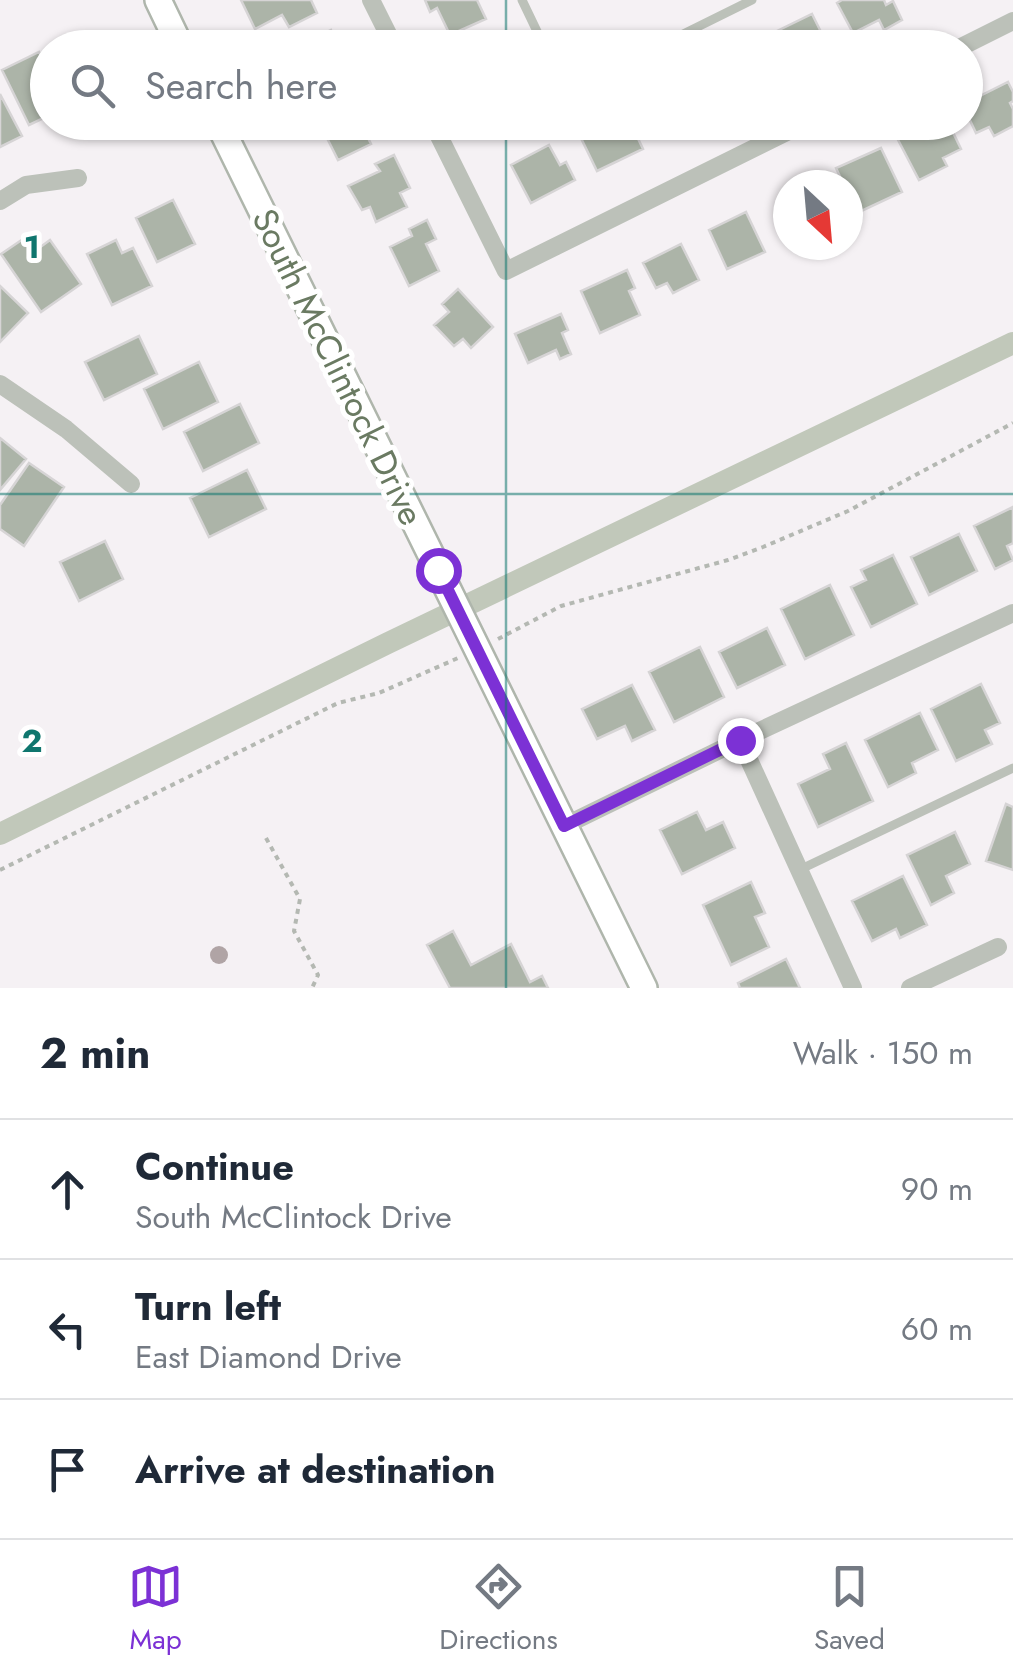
<!DOCTYPE html>
<html lang="en">
<head>
<meta charset="utf-8">
<style>
  body { margin:0; font-family:Jost,sans-serif; background:#f6f6f7; color:#1f2937 }
  .compass { position:absolute; left:773px; top:170px; width:90px; height:90px; border-radius:50%; background:#fff; box-shadow:0 2px 8px #0004; rotate:154deg }
  .stop { position:absolute; width:30px; height:30px; margin:-22px; border:8px solid #7c31d5; border-radius:50%; background:#fff }
  .stop.end { background:#7c31d5; border-color:#fff; box-shadow:0 2px 10px #0008 }
  .list { margin:0; padding:0; list-style:none }
  h2 { display:flex; justify-content:space-between; align-items:center; height:130px; margin:0; padding:0 40px; font-size:42px }
  h2 small { font-size:32px; font-weight:400; color:#747a83 }
  .list li { display:grid; grid-template-columns:65px 1fr auto; gap:30px; align-items:center; box-sizing:border-box; height:140px; padding:0 40px; border-top:2px solid #e0e1e3 }
  .list b { display:block; font-size:38px; white-space:nowrap }
  .list p { margin:0; font-size:32px; white-space:nowrap; color:#747a83 }
  .list em { font-size:32px; font-style:normal; color:#747a83 }
  .icon { flex:none; width:55px; height:55px; fill:none; stroke:currentColor; stroke-width:2; stroke-linecap:round; stroke-linejoin:round }
  .map { position:relative; flex:none; width:1013px; height:988px; overflow:hidden }
  .search { position:absolute; background:#fff; box-shadow:0 2px 8px #0004; left:30px; right:30px; top:30px; height:110px; display:flex; align-items:center; gap:25px; box-sizing:border-box; padding:0 35px; border-radius:55px; color:#747a83; font-size:38px }
  .sheet { height:550px; background:#fff }
  nav { display:flex; justify-content:space-around; align-items:center; box-sizing:border-box; height:140px; border-top:2px solid #e0e1e3; background:#fff; font-size:28px; color:#747a83 }
  nav a { display:grid; justify-items:center; gap:5px }
  nav .on { color:#7c31d5 }
  .map>svg:first-child { display:block }
</style>
</head>
<body>
<div class="map">
<svg width="1013" height="988" viewBox="0 0 1013 988">
  <rect width="100%" height="100%" fill="#f5f1f4"/>
  <g fill="none" stroke-linecap="round" stroke-linejoin="round">
    <path stroke="#c1c8ba" stroke-width="22" d="M 0,834 L 388,643 L 1013,343"/>
  </g>
  <path fill="#acb4a8" stroke="#d6d4d5" stroke-width="2.5" d="M 241,0 L 311,0 L 317,13 L 289,27 L 282,15 L 255,29 Z
    M 425,0 L 477,0 L 486,19 L 450,35 L 437,8 L 430,12 Z
    M 842,0 L 884,0 L 886,5 L 893,1 L 902,20 L 884,30 L 879,20 L 853,33 L 837,3 Z
    M 812,14 L 823,36 L 831,33 L 838,48 L 781,48 L 773,33 Z
    M 331,30 L 340,48 L 298,48 L 298,47 Z
    M 39,52 L 48,69 L 48,116 L 29,125 L 2,70 Z
    M 1008,82 L 1013,92 L 1013,101 L 1010,103 L 1013,109 L 1013,126 L 994,136 L 989,127 L 976,133 L 966,112 L 966,103 Z
    M 0,94 L 22,136 L 0,147 Z
    M 319,122 L 360,122 L 371,144 L 338,160 Z
    M 585,122 L 630,122 L 643,149 L 597,171 L 579,134 L 588,130 Z
    M 652,122 L 693,122 L 660,138 Z
    M 922,122 L 948,122 L 961,149 L 943,158 L 947,166 L 919,180 L 896,136 Z
    M 549,145 L 560,165 L 566,162 L 575,180 L 531,203 L 511,165 Z
    M 881,148 L 902,192 L 857,213 L 848,194 L 848,185 L 844,185 L 836,168 Z
    M 394,155 L 410,188 L 400,193 L 407,207 L 376,222 L 370,207 L 362,210 L 348,186 L 380,171 L 375,164 Z
    M 173,200 L 195,244 L 157,262 L 136,218 Z
    M 746,212 L 765,252 L 727,269 L 709,230 Z
    M 427,220 L 436,239 L 426,244 L 439,271 L 409,286 L 390,247 L 412,236 L 409,229 Z
    M 26,237 L 35,251 L 50,240 L 81,284 L 41,312 L 1,254 Z
    M 116,240 L 122,253 L 133,248 L 152,286 L 112,305 L 87,254 Z
    M 681,244 L 699,280 L 673,293 L 667,283 L 656,288 L 643,263 Z
    M 627,270 L 635,288 L 629,291 L 640,315 L 600,333 L 581,291 Z
    M 0,286 L 28,313 L 0,342 Z
    M 458,289 L 493,327 L 471,348 L 463,339 L 454,346 L 434,325 L 449,312 L 442,304 Z
    M 561,314 L 568,330 L 562,333 L 571,354 L 560,359 L 556,350 L 528,363 L 515,334 Z
    M 139,336 L 157,374 L 104,400 L 85,362 Z
    M 199,362 L 218,402 L 163,429 L 144,389 Z
    M 240,404 L 259,443 L 203,471 L 184,432 Z
    M 0,438 L 26,459 L 0,490 Z
    M 29,463 L 64,487 L 24,546 L 0,529 L 0,505 Z
    M 247,470 L 266,509 L 209,537 L 190,498 Z
    M 1013,507 L 1013,543 L 1007,546 L 1013,560 L 995,569 L 974,526 Z
    M 959,534 L 977,571 L 929,595 L 911,557 Z
    M 105,541 L 123,579 L 79,601 L 60,562 Z
    M 893,555 L 917,604 L 871,627 L 851,587 L 866,580 L 861,570 Z
    M 830,585 L 854,635 L 805,659 L 781,609 Z
    M 767,628 L 785,665 L 737,688 L 719,652 Z
    M 700,647 L 724,697 L 674,722 L 649,672 Z
    M 981,684 L 1000,723 L 985,730 L 992,744 L 956,761 L 931,709 Z
    M 632,685 L 655,730 L 632,741 L 625,726 L 597,739 L 582,709 Z
    M 920,713 L 938,750 L 912,763 L 916,773 L 888,787 L 865,740 Z
    M 846,743 L 873,801 L 818,827 L 798,784 L 830,769 L 823,754 Z
    M 1006,804 L 1013,807 L 1013,870 L 986,861 Z
    M 697,812 L 706,830 L 723,822 L 735,848 L 682,874 L 660,830 Z
    M 955,832 L 970,864 L 946,876 L 954,893 L 931,905 L 907,855 Z
    M 903,876 L 927,925 L 900,938 L 896,929 L 872,941 L 852,901 Z
    M 751,882 L 765,913 L 755,917 L 769,947 L 731,965 L 703,905 Z
    M 453,931 L 471,965 L 511,944 L 530,982 L 542,976 L 548,988 L 450,988 L 427,945 Z
    M 786,959 L 800,988 L 740,988 L 738,983 Z"/>
  <g fill="none" stroke-linecap="round" stroke-linejoin="round">
    <g stroke="#afb6ac" stroke-width="30">
      <path id="secondary" d="M 158,0 L 181,48
        M 218,122 L 644,988"/>
    </g>
    <path stroke="#b4b8b2" stroke-width="4" stroke-dasharray="5 5" stroke-linecap="butt" d="M 498,639 L 561,606 L 728,560 L 763,547 L 848,511 L 1013,423
      M 266,838 L 300,899 L 294,931 L 318,975 L 312,988
      M 0,870 L 338,703 L 379,693 L 458,658"/>
    <path stroke="#bcc1b9" stroke-width="9" d="M 522,0 L 545,48
      M 655,48 L 752,0
      M 799,870 L 1013,768"/>
    <path stroke="#bcc1b9" stroke-width="18" d="M 371,0 L 395,48
      M 959,48 L 1013,21
      M 432,122 L 506,271 L 807,122
      M 0,201 L 26,185 L 78,178
      M 0,384 L 66,429 L 131,484
      M 740,740 L 853,988
      M 564,826 L 740,740 L 1013,613
      M 910,988 L 998,947"/>
    <use href="#secondary" stroke="#fff" stroke-width="25"/>
  </g>
  <circle fill="#b0a4a5" cx="219" cy="955" r="9"/>
  <g fill="none" stroke-linecap="round" stroke-linejoin="round">
    <path stroke="#7c31d5" stroke-width="12" d="M 438,570 L 564,826 L 740,740"/>
  </g>
  <path fill="none" stroke="#0f766e" stroke-width="2.5" stroke-opacity="0.55" d="M 506,0 L 506,48M 506,122 L 506,988M 0,494 L 1013,494"/>
  <g text-anchor="middle" stroke-width="10" stroke-linejoin="round" paint-order="stroke">
    <g font-size="35" fill="#6a7a62" stroke="#fff">
      <text transform="translate(338 367) rotate(64)" y="12">South McClintock Drive</text>
    </g>
  </g>
  <g font-size="32" text-anchor="middle" font-weight="bold" fill="#0f766e" stroke="#fff" stroke-width="10" stroke-linejoin="round" paint-order="stroke">
    <text x="32" y="258">1</text>
    <text x="32" y="752">2</text>
  </g>
</svg>
<svg class="compass" viewBox="-18 -18 36 36"><path d="M0-13l5 13h-10z" fill="#e53935"/><path d="M0 13l5-13h-10z" fill="#747a83"/></svg>
<div class="stop" style="left:438px;top:570px"></div>
<div class="stop end" style="left:740px;top:740px"></div>
<div class="search"><svg class="icon" aria-label="search" viewBox="0 0 24 24"><circle cx="10" cy="10" r="6"/><path d="M15 15l6 6"/></svg>Search here</div>
</div>
<section class="sheet">
<h2>2 min<small>Walk · 150 m</small></h2>
<ul class="list">
<li><svg class="icon" aria-label="ahead" viewBox="0 0 24 24"><path d="M12 20V5M6 11l6-6 6 6"/></svg><div><b>Continue</b><p>South McClintock Drive</p></div><em>90 m</em></li>
<li><svg class="icon" aria-label="left" viewBox="0 0 24 24"><path d="M17 20v-9H6M10 6l-5 5 5 5"/></svg><div><b>Turn left</b><p>East Diamond Drive</p></div><em>60 m</em></li>
<li><svg class="icon" aria-label="arrive" viewBox="0 0 24 24"><path d="M6 21V4h12l-3 4 3 4H6"/></svg><div><b>Arrive at destination</b></div></li>
</ul>
</section>
<nav>
<a class="on"><svg class="icon" aria-label="map" viewBox="0 0 24 24"><path d="M3 6l6-2 6 2 6-2v14l-6 2-6-2-6 2zM9 4v14M15 6v14"/></svg>Map</a>
<a><svg class="icon" aria-label="directions" viewBox="0 0 24 24"><path d="M12 3l9 9-9 9-9-9zM9 14v-3h6M13 9l2 2-2 2"/></svg>Directions</a>
<a><svg class="icon" aria-label="saved" viewBox="0 0 24 24"><path d="M7 4h10v16l-5-4-5 4z"/></svg>Saved</a>
</nav>
</body>
</html>
